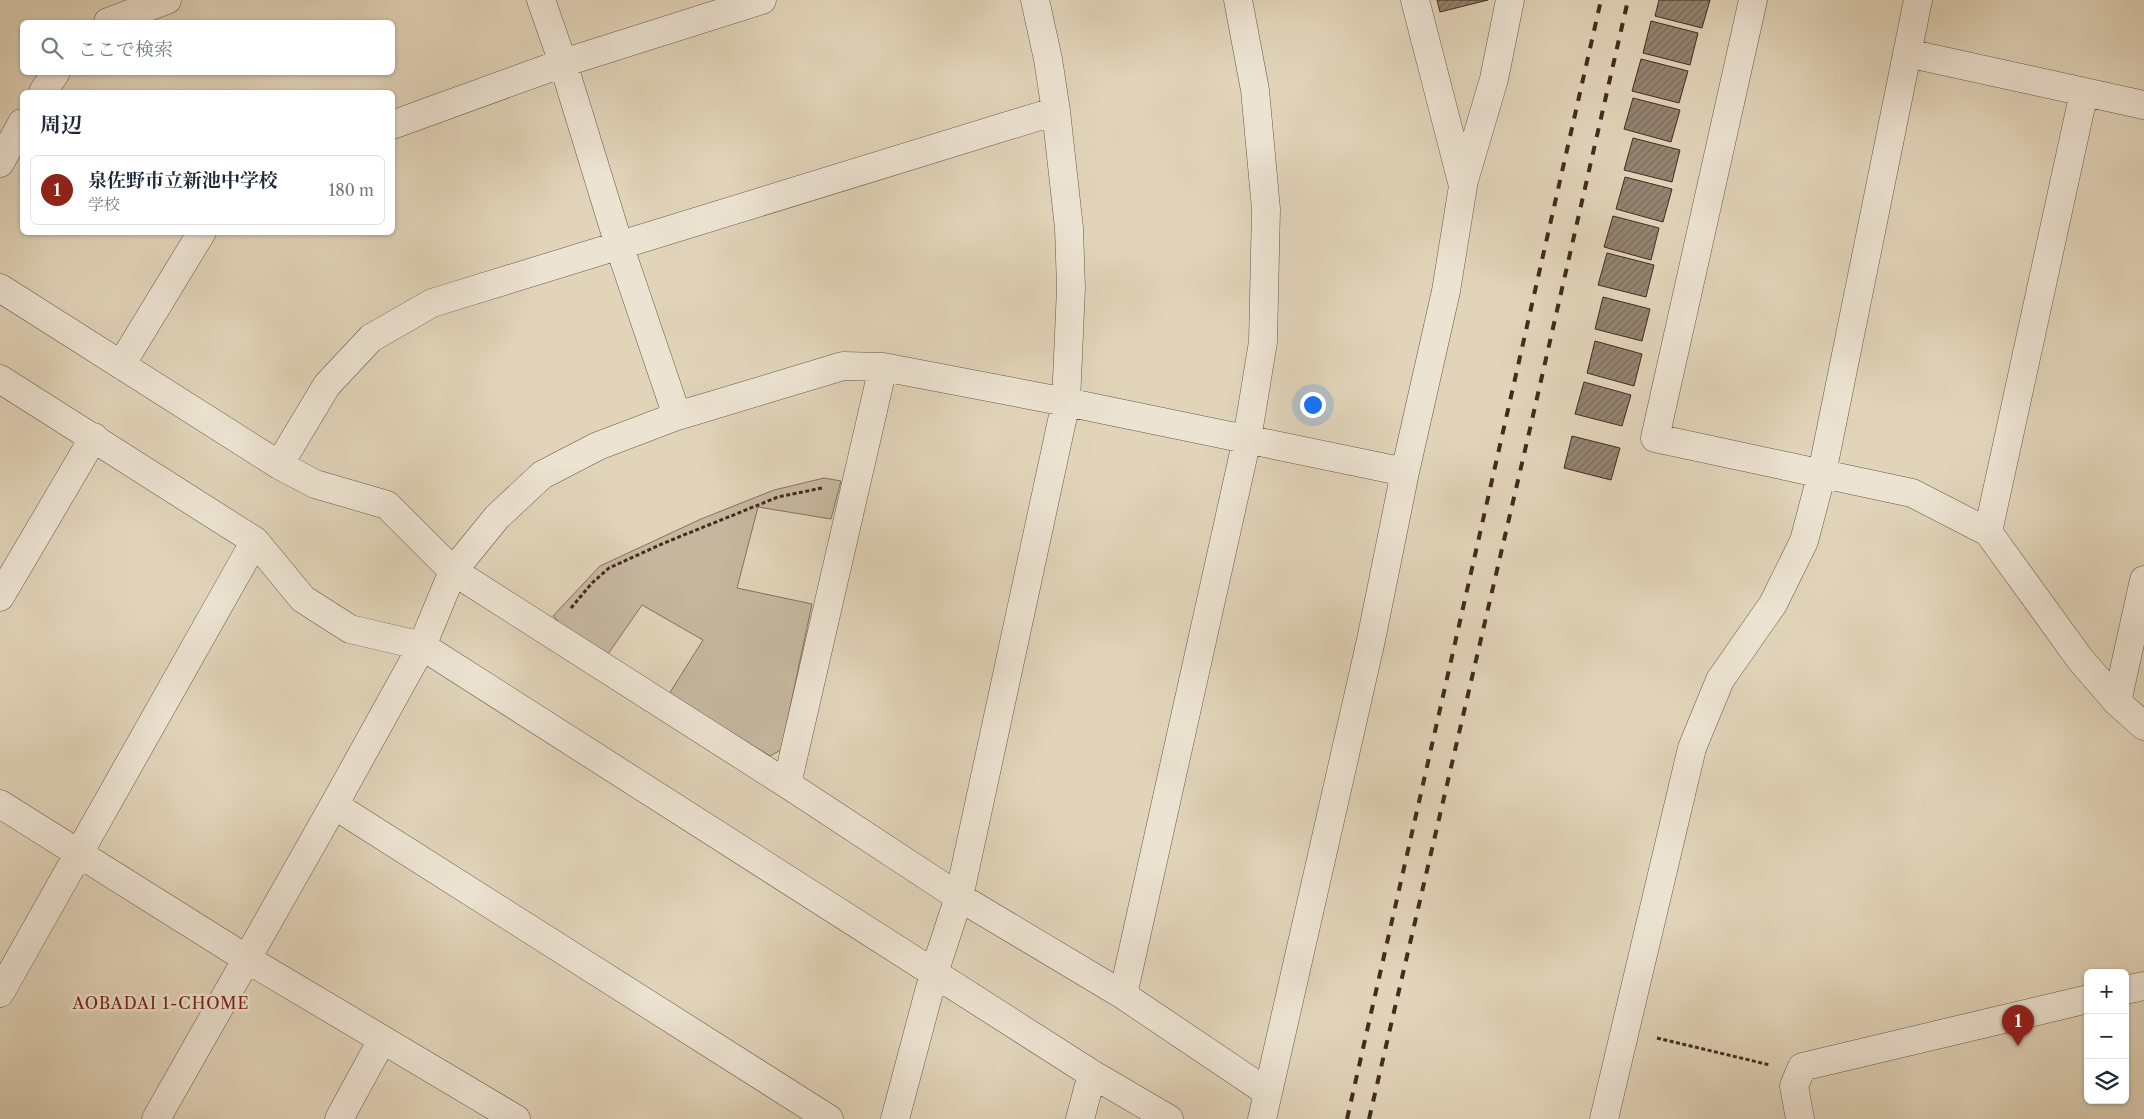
<!DOCTYPE html>
<html lang="ja">
<head>
<meta charset="utf-8">
<style>
  body { margin:0; font-family:"Libre Caslon Text","Noto Serif JP",serif; background:#f2f2f3; color:#1f2937 }
  .controls { position:absolute; right:15px; bottom:15px; display:grid; overflow:hidden; border-radius:8px; box-shadow:0 1px 4px #0004 }
  .controls button { width:45px; height:45px; display:grid; place-items:center; padding:0; border:0; border-bottom:1px solid #e0e1e3; background:#fff; color:#1f2937; font:25px sans-serif }
  .you { position:absolute; left:1312px; top:404px; width:18px; height:18px; margin:-12px; border:4px solid #fff; border-radius:50%; background:#1a73e8; box-shadow:0 0 0 8px #1a73e833 }
  .badge { display:grid; place-items:center; width:32px; height:32px; border-radius:50%; background:#8f2418; color:#fff; font-size:16px; font-weight:700 }
  .pin { position:absolute; translate:-50% -41px; filter:drop-shadow(0 1px 2px #0008) }
  .pin::after { content:''; position:absolute; top:26px; width:18px; height:15px; background:inherit; clip-path:polygon(0 0,100% 0,50% 100%) }
  .list { margin:0; padding:0; list-style:none }
  h2 { display:flex; justify-content:space-between; align-items:center; height:65px; margin:0; padding:0 20px; font-size:21px }
  h2 small { font-size:16px; font-weight:400; color:#747a83 }
  .list li { display:grid; grid-template-columns:32px 1fr auto; gap:15px; align-items:center; box-sizing:border-box; height:70px; margin:0 10px 10px; padding:0 10px; border:1px solid #e0e1e3; border-radius:8px }
  .list b { display:block; font-size:19px; white-space:nowrap }
  .list p { margin:0; font-size:16px; white-space:nowrap; color:#747a83 }
  .list em { font-size:16px; font-style:normal; color:#747a83 }
  .icon { flex:none; width:28px; height:28px; fill:none; stroke:currentColor; stroke-width:2; stroke-linecap:round; stroke-linejoin:round }
  .map { position:relative; flex:none; width:2144px; height:1119px; overflow:hidden }
  .search { position:absolute; background:#fff; box-shadow:0 1px 4px #0004; left:20px; top:20px; width:375px; height:55px; display:flex; align-items:center; gap:12px; box-sizing:border-box; padding:0 18px; border-radius:8px; color:#747a83; font-size:19px }
  .panel { position:absolute; background:#fff; box-shadow:0 1px 4px #0004; left:20px; top:90px; width:375px; height:145px; border-radius:8px }
  .map>svg:first-child { display:block }
</style>
</head>
<body>
<div class="map">
<svg width="2144" height="1119" viewBox="0 0 2144 1119">
  <defs>
    <pattern id="building-hatch" width="6" height="6" patternUnits="userSpaceOnUse" patternTransform="scale(1.25)"><rect width="6" height="6" fill="#938470"/><path d="M-1 1l2-2M0 6l6-6M5 7l2-2" fill="none" stroke="#796c5c"/></pattern>
  </defs>
  <rect width="100%" height="100%" fill="#e1d4b9"/>
  <filter id="stains"><feTurbulence type="fractalNoise" baseFrequency=".004" numOctaves="4"/><feColorMatrix values="0 0 0 0 .2 0 0 0 0 .09 0 0 0 0 .02 0 0 0 .5 -.17"/></filter>
  <radialGradient id="worn" r=".72"><stop offset=".6" stop-color="#630" stop-opacity="0"/><stop offset="1" stop-color="#630" stop-opacity=".3"/></radialGradient>
  <path fill="#c5b89f" stroke="#827260" d="M 824,478 L 841,481 L 831,519 L 758,507 L 737,588 L 812,604 L 781,750 L 770,756 L 669,694 L 703,640 L 642,605 L 608,654 L 564,627 L 553,616 L 600,566 L 701,519 L 774,490 Z"/>
  <path fill="url(#building-hatch)" stroke="#3f2d20" d="M 1437,0 L 1488,0 L 1440,12 Z
    M 1659,0 L 1710,0 L 1702,28 L 1655,16 Z
    M 1651,21 L 1698,33 L 1690,65 L 1643,53 Z
    M 1641,59 L 1688,71 L 1679,103 L 1632,91 Z
    M 1633,98 L 1680,110 L 1671,142 L 1624,129 Z
    M 1633,138 L 1680,150 L 1672,182 L 1624,170 Z
    M 1625,177 L 1672,189 L 1663,222 L 1616,209 Z
    M 1613,216 L 1659,228 L 1651,260 L 1604,247 Z
    M 1607,253 L 1654,265 L 1646,297 L 1598,285 Z
    M 1603,297 L 1650,309 L 1642,341 L 1595,329 Z
    M 1595,341 L 1642,354 L 1634,386 L 1587,373 Z
    M 1584,382 L 1631,395 L 1622,426 L 1575,414 Z
    M 1572,436 L 1620,448 L 1611,480 L 1564,468 Z"/>
  <g fill="none" stroke-linecap="round" stroke-linejoin="round">
    <g stroke="#685746" stroke-width="29">
      <path id="street" d="M 541,0 L 563,63 L 619,245 L 677,416
        M 1753,0 L 1655,438 L 1912,493 L 1988,532 L 2080,659 L 2117,702 L 2144,726
        M 108,22 L 167,0
        M 1907,53 L 2144,105
        M 43,92 L 56,72
        M 392,125 L 563,63 L 762,0
        M 0,163 L 22,123
        M 1463,184 L 1494,79 L 1510,0
        M 0,288 L 279,465 L 315,484 L 387,505 L 453,571 L 787,784 L 959,897 L 1123,995 L 1267,1092
        M 121,365 L 202,232
        M 0,379 L 255,541 L 303,599 L 350,629 L 422,646 L 1092,1074 L 1169,1119
        M 279,465 L 327,385 L 371,338 L 432,303 L 1056,111
        M 1988,532 L 2084,92
        M 0,597 L 94,437
        M 2117,702 L 2144,580
        M 787,784 L 883,367
        M 0,804 L 247,959 L 516,1119
        M 334,805 L 829,1119
        M 2125,990 L 2144,986
        M 0,993 L 255,541
        M 1123,995 L 1247,439 L 1263,342 L 1266,209 L 1255,90 L 1238,0
        M 156,1119 L 334,805 L 422,646 L 453,571 L 497,517 L 542,475 L 598,446 L 677,416 L 843,366 L 883,367 L 1066,402 L 1405,472
        M 339,1119 L 382,1040
        M 895,1119 L 934,973 L 959,897 L 1066,402 L 1071,288 L 1069,228 L 1056,111 L 1048,59 L 1035,0
        M 1080,1119 L 1092,1074
        M 1262,1119 L 1371,640 L 1405,472 L 1446,291 L 1463,186 L 1415,0
        M 1604,1119 L 1692,748 L 1720,680 L 1773,604 L 1804,541 L 1822,473 L 1918,0
        M 1800,1119 L 1794,1086 L 1802,1067 L 2088,999"/>
    </g>
    <path stroke="#3f2d20" stroke-width="3" stroke-dasharray="4 2.5" stroke-linecap="butt" d="M 571,608 L 592,583 L 609,568 L 664,543 L 778,497 L 822,488
      M 1657,1038 L 1770,1065"/>
    <use href="#street" stroke="#ece3d2" stroke-width="28"/>
    <path stroke="#3f2d20" stroke-width="4" stroke-dasharray="9 9" stroke-linecap="butt" d="M 1347,1119 L 1601,0
      M 1369,1119 L 1529,433 L 1628,0"/>
  </g>
  <g text-anchor="middle" stroke-width="5" stroke-linejoin="round" paint-order="stroke">
    <g font-size="16" letter-spacing="1" fill="#7a1f14" stroke="#ece3d2">
      <text x="161" y="1009">AOBADAI 1-CHOME</text>
    </g>
  </g>
  <rect width="100%" height="100%" filter="url(#stains)"/>
  <rect width="100%" height="100%" fill="url(#worn)"/>
</svg>
<div class="controls">
<button>+</button>
<button>−</button>
<button><svg class="icon" aria-label="layers" viewBox="0 0 24 24"><path d="M12 4l9 5-9 5-9-5zM3 14l9 5 9-5"/></svg></button>
</div>
<div class="you"></div>
<div class="pin badge" style="left:2018px;top:1046px">1</div>
<div class="search"><svg class="icon" aria-label="search" viewBox="0 0 24 24"><circle cx="10" cy="10" r="6"/><path d="M15 15l6 6"/></svg>ここで検索</div>
<section class="panel">
<h2>周辺<small></small></h2>
<ul class="list">
<li><span class="badge">1</span><div><b>泉佐野市立新池中学校</b><p>学校</p></div><em>180 m</em></li>
</ul>
</section>
</div>
</body>
</html>
